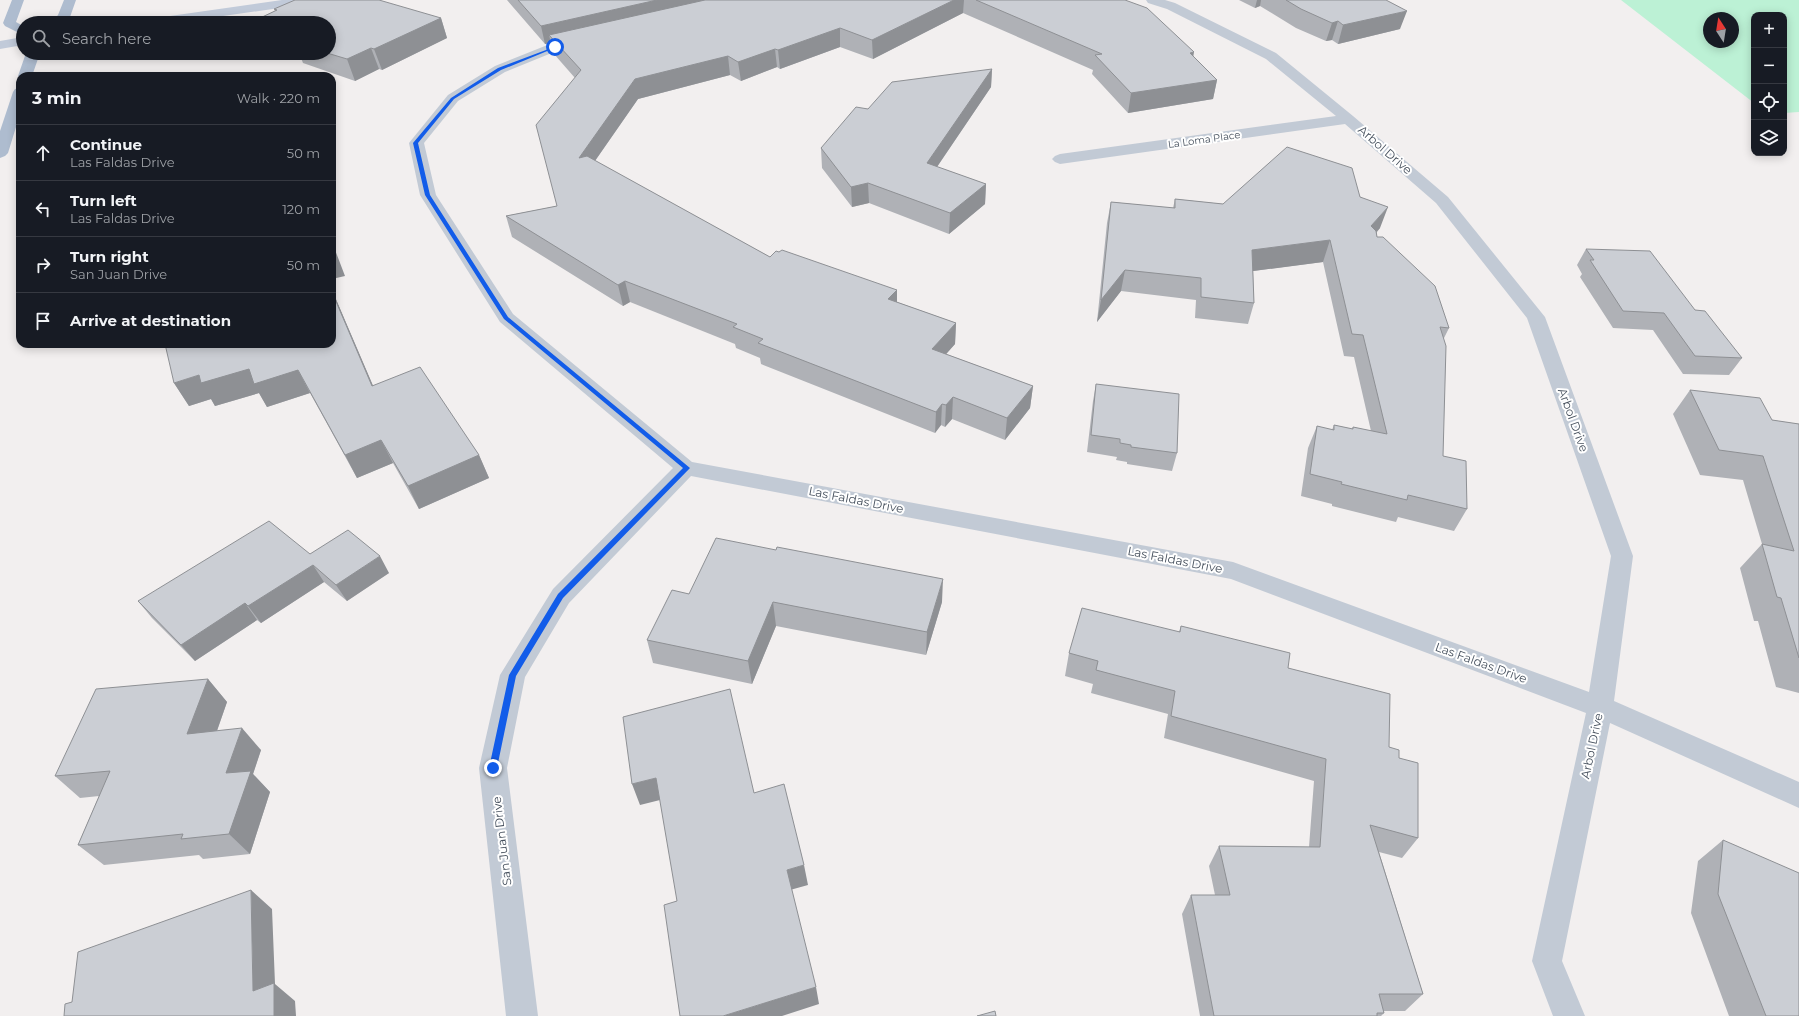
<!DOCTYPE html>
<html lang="en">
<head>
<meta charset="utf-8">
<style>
  body { margin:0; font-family:Montserrat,sans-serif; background:#20242c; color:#f1f3f6 }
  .controls { position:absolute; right:12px; top:12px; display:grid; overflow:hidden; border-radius:8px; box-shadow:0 2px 10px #0003 }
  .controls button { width:36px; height:36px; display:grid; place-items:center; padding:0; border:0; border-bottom:1px solid #363941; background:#171b24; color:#f1f3f6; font:20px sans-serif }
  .compass { position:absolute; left:1703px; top:12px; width:36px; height:36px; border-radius:50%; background:#171b24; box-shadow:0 2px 10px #0003; rotate:348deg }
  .stop { position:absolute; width:12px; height:12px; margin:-9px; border:3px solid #125ce9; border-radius:50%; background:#fff }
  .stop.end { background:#125ce9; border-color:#fff; box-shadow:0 1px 4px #0008 }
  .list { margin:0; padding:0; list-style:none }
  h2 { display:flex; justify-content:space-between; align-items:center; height:52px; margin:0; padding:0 16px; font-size:17px }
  h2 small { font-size:13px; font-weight:400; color:#9ea1a6 }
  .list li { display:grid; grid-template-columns:26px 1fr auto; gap:12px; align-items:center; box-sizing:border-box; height:56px; padding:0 16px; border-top:1px solid #363941 }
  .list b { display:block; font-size:15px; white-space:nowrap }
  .list p { margin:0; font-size:13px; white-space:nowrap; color:#9ea1a6 }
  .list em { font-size:13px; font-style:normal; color:#9ea1a6 }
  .icon { flex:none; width:22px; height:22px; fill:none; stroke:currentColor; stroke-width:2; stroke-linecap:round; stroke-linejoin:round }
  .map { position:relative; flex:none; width:1799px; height:1016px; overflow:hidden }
  .search { position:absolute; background:#171b24; box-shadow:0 2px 10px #0003; left:16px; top:16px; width:320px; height:44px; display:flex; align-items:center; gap:10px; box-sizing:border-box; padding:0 14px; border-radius:22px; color:#9ea1a6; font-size:15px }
  .panel { position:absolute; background:#171b24; box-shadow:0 2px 10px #0003; left:16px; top:72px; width:320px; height:276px; border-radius:12px }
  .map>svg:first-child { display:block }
</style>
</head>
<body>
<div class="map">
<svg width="1799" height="1016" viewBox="0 0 1799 1016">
  <rect width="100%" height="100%" fill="#f2efef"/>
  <path fill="#bcf1d5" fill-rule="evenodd" d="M 1621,0 L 1799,0 L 1799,112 L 1784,113 L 1784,15 L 1754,15 L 1754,103 ZM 1709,18 L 1733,18 L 1733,42 L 1709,42 Z"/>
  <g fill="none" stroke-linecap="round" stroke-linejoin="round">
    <path fill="#c2cad5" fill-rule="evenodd" d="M 1146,0 L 1165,0 L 1175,3 L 1276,53 L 1353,116 L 1448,197 L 1545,317 L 1633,556 L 1614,701 L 1799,782 L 1799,808 L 1610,723 L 1562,961 L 1585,1016 L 1553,1016 L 1532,961 L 1586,713 L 1231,579 L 691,476 L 569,603 L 525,677 L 507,768 L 538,1016 L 506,1016 L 479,768 L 500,675 L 553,589 L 673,468 L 500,322 L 420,195 L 409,143 L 448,95 L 495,66 L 550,44 L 582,37 L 587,38 L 588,41 L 587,44 L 559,50 L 505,72 L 458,101 L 424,143 L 436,195 L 513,314 L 692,462 L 1233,562 L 1589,692 L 1611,556 L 1527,318 L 1436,203 L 1345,124 L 1060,164 L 1055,162 L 1052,159 L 1055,156 L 1060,154 L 1336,116 L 1266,59 L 1167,9 L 1148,3 Z"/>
    <path fill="#c1cad9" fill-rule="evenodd" d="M 282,0 L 313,0 L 311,3 L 307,4 L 175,23 L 143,23 L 145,20 L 149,19 Z
      M 23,37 L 23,45 L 0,49 L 0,41 Z"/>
    <path fill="#aebccf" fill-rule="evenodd" d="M 12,0 L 24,0 L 16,22 L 23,26 L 23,35 L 5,26 L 3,23 Z
      M 64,0 L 76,0 L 70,17 L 65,23 L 51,23 L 58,15 Z
      M 26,53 L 40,53 L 32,76 L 20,76 L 20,79 L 18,76 Z
      M 20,88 L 20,114 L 8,153 L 5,156 L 0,158 L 0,131 L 13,92 L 15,89 Z"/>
  </g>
  <path fill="#afb1b6" d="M 507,0 L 1125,0 L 1194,57 L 1217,80 L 1213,99 L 1128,113 L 1092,74 L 1093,70 L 963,13 L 873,59 L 840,47 L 780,69 L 777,67 L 741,81 L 730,75 L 638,99 L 595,161 L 770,257 L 897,290 L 897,302 L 956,323 L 955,344 L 946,354 L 1033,386 L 1030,408 L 1005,440 L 952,419 L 945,427 L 941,425 L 935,433 L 761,364 L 760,358 L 736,348 L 735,344 L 630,302 L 623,306 L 512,237 L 506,216 L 557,206 L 575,78 L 554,54 L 551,43 L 545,44 Z
    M 1239,0 L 1386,0 L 1400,29 L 1338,44 L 1332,40 L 1326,41 L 1296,28 L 1260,6 L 1255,8 Z
    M 274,9 L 441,18 L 447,38 L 382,70 L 379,69 L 355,81 L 303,63 L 299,53 L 329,53 L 329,23 L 260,23 L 258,19 L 275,11 Z
    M 992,69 L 991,87 L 937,167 L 986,184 L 985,204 L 949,234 L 869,203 L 852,207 L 822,168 L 821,148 L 868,109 Z
    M 1360,197 L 1380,228 L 1377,232 L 1377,237 L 1449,328 L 1443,340 L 1443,456 L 1467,509 L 1454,531 L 1398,517 L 1396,522 L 1332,506 L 1332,504 L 1301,496 L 1308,448 L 1317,426 L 1332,430 L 1334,425 L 1352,429 L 1353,427 L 1371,431 L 1354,357 L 1344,356 L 1323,262 L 1253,271 L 1254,303 L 1248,324 L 1195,318 L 1196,300 L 1121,291 L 1097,322 L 1107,223 L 1111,202 L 1173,208 L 1175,199 L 1223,204 Z
    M 1586,249 L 1695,310 L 1742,358 L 1729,375 L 1683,374 L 1653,330 L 1613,328 L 1580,277 L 1582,274 L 1577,265 Z
    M 332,290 L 373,386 L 479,455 L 489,478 L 419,509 L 393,463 L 357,478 L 310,393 L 267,407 L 259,393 L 215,406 L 211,399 L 189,406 L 174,383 L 332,344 Z
    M 1096,384 L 1177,453 L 1172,471 L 1127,464 L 1127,462 L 1116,460 L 1117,457 L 1087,452 L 1093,401 Z
    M 1690,390 L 1772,420 L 1799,424 L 1799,693 L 1776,687 L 1758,621 L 1754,621 L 1740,568 L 1762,544 L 1743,480 L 1700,475 L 1673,414 Z
    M 310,554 L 389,573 L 347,601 L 324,582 L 261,623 L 257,620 L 195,661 L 152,618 L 138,601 Z
    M 689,594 L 942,602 L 926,655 L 776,626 L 752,684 L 653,663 L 647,640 Z
    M 1181,626 L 1288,668 L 1389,747 L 1399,758 L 1418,838 L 1402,858 L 1379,852 L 1423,994 L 1405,1011 L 1384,1011 L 1384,1013 L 1381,1016 L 1200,1016 L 1182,914 L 1191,895 L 1215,895 L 1209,866 L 1219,846 L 1309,847 L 1314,781 L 1164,738 L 1168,714 L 1091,693 L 1093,684 L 1065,676 L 1069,653 L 1179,632 Z
    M 208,679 L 227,702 L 217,731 L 261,750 L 253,774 L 270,792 L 250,854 L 203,859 L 199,855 L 104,865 L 78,845 L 99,796 L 80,798 L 55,776 Z
    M 1723,840 L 1799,1016 L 1729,1016 L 1691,913 L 1698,861 Z"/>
  <path fill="#8e9094" d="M 657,0 L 739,0 L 549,35 L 551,43 L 545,44 L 541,26 Z
    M 954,0 L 964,0 L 963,13 L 873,59 L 872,40 Z
    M 1257,0 L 1261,0 L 1260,6 L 1255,8 Z
    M 1407,11 L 1400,29 L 1338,44 L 1343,25 Z
    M 441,18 L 447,38 L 382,70 L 374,49 Z
    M 1338,21 L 1332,40 L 1326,41 L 1332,23 Z
    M 840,28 L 840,47 L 780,69 L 778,50 Z
    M 371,48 L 379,69 L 355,81 L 347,59 Z
    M 775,49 L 777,67 L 741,81 L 738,62 Z
    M 1194,52 L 1191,71 L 1190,53 Z
    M 728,56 L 730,75 L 638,99 L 583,178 L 579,158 L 635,79 Z
    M 992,69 L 991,87 L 926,183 L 927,163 Z
    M 1217,80 L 1213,99 L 1128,113 L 1131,93 Z
    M 868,183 L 869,203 L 852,207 L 851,187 Z
    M 986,184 L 985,204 L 949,234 L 950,213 Z
    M 1388,207 L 1380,228 L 1363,247 L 1371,226 Z
    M 1330,240 L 1323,262 L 1246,272 L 1252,250 Z
    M 332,242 L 345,276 L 332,279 Z
    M 1125,270 L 1121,291 L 1097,322 L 1101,300 Z
    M 625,281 L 630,302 L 623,306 L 618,285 Z
    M 332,290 L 383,409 L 372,386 L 332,292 Z
    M 897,290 L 897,311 L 888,299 Z
    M 956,323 L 955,344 L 932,370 L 932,349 Z
    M 249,369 L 298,370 L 310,393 L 267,407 L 259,393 L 215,406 L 211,399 L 189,406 L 174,383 L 199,375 Z
    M 1033,386 L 1030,408 L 1005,440 L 1007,418 Z
    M 953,397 L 952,419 L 945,427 L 946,405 Z
    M 942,404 L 941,425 L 935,433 L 936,412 Z
    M 381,440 L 393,463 L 357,478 L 345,455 Z
    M 479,455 L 489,478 L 419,509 L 408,486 Z
    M 380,556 L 389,573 L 347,601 L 336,585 Z
    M 313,565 L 324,582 L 261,623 L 248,606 Z
    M 943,579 L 942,602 L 926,655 L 927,632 Z
    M 773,602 L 776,626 L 752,684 L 748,661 Z
    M 245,603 L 257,620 L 195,661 L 181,645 Z
    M 208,679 L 227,702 L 208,756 L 187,734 Z
    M 242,728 L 261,750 L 253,774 L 270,792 L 250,854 L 229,834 L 226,773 Z
    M 656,778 L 664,799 L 640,805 L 632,784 Z
    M 804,865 L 808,885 L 790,890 L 787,870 Z
    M 251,890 L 272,909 L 275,984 L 295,1001 L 296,1016 L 274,1016 L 253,991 Z
    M 816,987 L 819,1004 L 782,1016 L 723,1016 Z"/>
  <path fill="#cbced4" stroke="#8e9094" d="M 295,0 L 379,0 L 441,18 L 374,49 L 371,48 L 347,59 L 327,53 L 329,53 L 329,23 L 269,23 L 258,19 L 277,10 L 274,9 Z
    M 518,0 L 657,0 L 541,26 Z
    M 705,0 L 954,0 L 872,40 L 840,28 L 778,50 L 775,49 L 738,62 L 728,56 L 635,79 L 579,158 L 587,156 L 770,257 L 776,251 L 779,252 L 782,250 L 897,290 L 888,299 L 956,323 L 932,349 L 1033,386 L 1007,418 L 953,397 L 946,405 L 942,404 L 936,412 L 758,343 L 763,339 L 733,327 L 737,324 L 625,281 L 618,285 L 506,216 L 557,206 L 536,125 L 581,70 L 549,35 Z
    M 976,0 L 1125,0 L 1147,8 L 1194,52 L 1190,53 L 1217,80 L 1131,93 L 1095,55 L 1102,54 Z
    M 1286,0 L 1386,0 L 1407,11 L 1343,25 L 1338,21 L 1332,23 L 1301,9 Z
    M 992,69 L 927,163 L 986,184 L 950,213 L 868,183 L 851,187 L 821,148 L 856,107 L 868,109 L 892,82 Z
    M 1287,147 L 1352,168 L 1360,197 L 1388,207 L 1371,226 L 1376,231 L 1377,237 L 1383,237 L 1435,286 L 1449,328 L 1440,327 L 1446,346 L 1443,456 L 1466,461 L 1467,509 L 1408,495 L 1407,500 L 1341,484 L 1342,482 L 1310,474 L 1317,426 L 1334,430 L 1334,425 L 1353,429 L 1353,427 L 1387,434 L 1363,335 L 1352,334 L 1330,240 L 1252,250 L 1254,303 L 1201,297 L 1201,278 L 1125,270 L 1101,300 L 1111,202 L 1175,208 L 1175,199 L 1223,204 Z
    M 332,246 L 335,253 L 332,254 Z
    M 1586,249 L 1650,251 L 1695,310 L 1705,311 L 1742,358 L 1695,356 L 1664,313 L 1623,311 L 1590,260 L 1594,260 Z
    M 332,292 L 372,386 L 420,367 L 479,455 L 408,486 L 381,440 L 345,455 L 298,370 L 254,384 L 249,369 L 201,383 L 199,375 L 174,383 L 165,344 L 332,344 Z
    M 1096,384 L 1179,394 L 1177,453 L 1131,447 L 1131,445 L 1120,443 L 1120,439 L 1091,435 Z
    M 1690,390 L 1760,398 L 1772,420 L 1799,424 L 1799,658 L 1781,598 L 1777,597 L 1762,544 L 1794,551 L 1763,456 L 1719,450 Z
    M 269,521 L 310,554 L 348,530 L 380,556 L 336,585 L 313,565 L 248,606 L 245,603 L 181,645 L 138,601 Z
    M 716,538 L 776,550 L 777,547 L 943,579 L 927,632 L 773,602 L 748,661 L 647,640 L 672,590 L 689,594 Z
    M 1082,608 L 1180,632 L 1181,626 L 1290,653 L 1288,668 L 1390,694 L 1389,747 L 1399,750 L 1399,758 L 1418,763 L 1418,838 L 1370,825 L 1423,994 L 1379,994 L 1384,1013 L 1377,1013 L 1377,1016 L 1214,1016 L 1191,895 L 1230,895 L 1219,846 L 1320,847 L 1326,759 L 1171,716 L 1175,691 L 1096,670 L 1098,661 L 1069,653 Z
    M 208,679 L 187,734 L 242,728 L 226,773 L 251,771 L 229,834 L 181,839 L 183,834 L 78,845 L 110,771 L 55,776 L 96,689 Z
    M 730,689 L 754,793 L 784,784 L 804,865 L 787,870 L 816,987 L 723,1016 L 680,1016 L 664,905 L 677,901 L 656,778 L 632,784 L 623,717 Z
    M 1723,840 L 1799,873 L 1799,1016 L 1766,1016 L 1718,894 Z
    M 251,890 L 253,991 L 274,983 L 274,1016 L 64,1016 L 65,1004 L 72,1002 L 78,952 Z
    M 995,1011 L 996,1016 L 977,1016 Z"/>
  <path fill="#125ce9" d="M 554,47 L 557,47 L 501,70 L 454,99 L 418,143 L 430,195 L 508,317 L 690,468 L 563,598 L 516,676 L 497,768 L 493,772 L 489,768 L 509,675 L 558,594 L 683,468 L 504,319 L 425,195 L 413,143 L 451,98 L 498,68 Z"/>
  <g text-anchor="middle" stroke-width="4" stroke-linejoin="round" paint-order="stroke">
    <g font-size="10" fill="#46505d" stroke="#fff">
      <text transform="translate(1204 139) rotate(-8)" y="4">La Loma Place</text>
    </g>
    <g font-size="12" fill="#46505d" stroke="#fff">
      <text transform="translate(1385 150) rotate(41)" y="4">Arbol Drive</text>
      <text transform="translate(1573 420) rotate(70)" y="4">Arbol Drive</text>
      <text transform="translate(856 500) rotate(11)" y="4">Las Faldas Drive</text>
      <text transform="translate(1175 560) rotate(11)" y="4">Las Faldas Drive</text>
      <text transform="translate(1481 663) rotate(20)" y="4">Las Faldas Drive</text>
      <text transform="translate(1592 746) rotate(-78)" y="4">Arbol Drive</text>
      <text transform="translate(502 841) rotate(-97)" y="4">San Juan Drive</text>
    </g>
  </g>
</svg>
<div class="controls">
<button>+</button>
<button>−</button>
<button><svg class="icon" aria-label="locate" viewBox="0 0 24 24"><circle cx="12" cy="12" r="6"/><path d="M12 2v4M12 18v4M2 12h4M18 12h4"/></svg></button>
<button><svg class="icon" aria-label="layers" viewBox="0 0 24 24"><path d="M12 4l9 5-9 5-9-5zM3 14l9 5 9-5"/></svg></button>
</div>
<svg class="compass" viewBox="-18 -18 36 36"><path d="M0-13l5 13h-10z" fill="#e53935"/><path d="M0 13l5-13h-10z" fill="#9ea1a6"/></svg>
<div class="stop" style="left:555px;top:47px"></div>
<div class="stop end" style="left:493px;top:768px"></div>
<div class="search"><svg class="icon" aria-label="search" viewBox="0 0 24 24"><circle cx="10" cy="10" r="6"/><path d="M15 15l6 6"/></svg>Search here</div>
<section class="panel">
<h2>3 min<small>Walk · 220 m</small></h2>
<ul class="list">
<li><svg class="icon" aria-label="ahead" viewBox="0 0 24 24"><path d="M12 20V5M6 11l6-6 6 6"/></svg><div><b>Continue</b><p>Las Faldas Drive</p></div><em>50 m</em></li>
<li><svg class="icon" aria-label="left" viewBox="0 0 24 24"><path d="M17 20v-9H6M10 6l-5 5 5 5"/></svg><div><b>Turn left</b><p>Las Faldas Drive</p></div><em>120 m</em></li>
<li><svg class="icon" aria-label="right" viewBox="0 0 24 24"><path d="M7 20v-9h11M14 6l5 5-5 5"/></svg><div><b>Turn right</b><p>San Juan Drive</p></div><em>50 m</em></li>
<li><svg class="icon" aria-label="arrive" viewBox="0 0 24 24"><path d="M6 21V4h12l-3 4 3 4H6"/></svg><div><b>Arrive at destination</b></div></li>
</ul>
</section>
</div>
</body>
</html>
